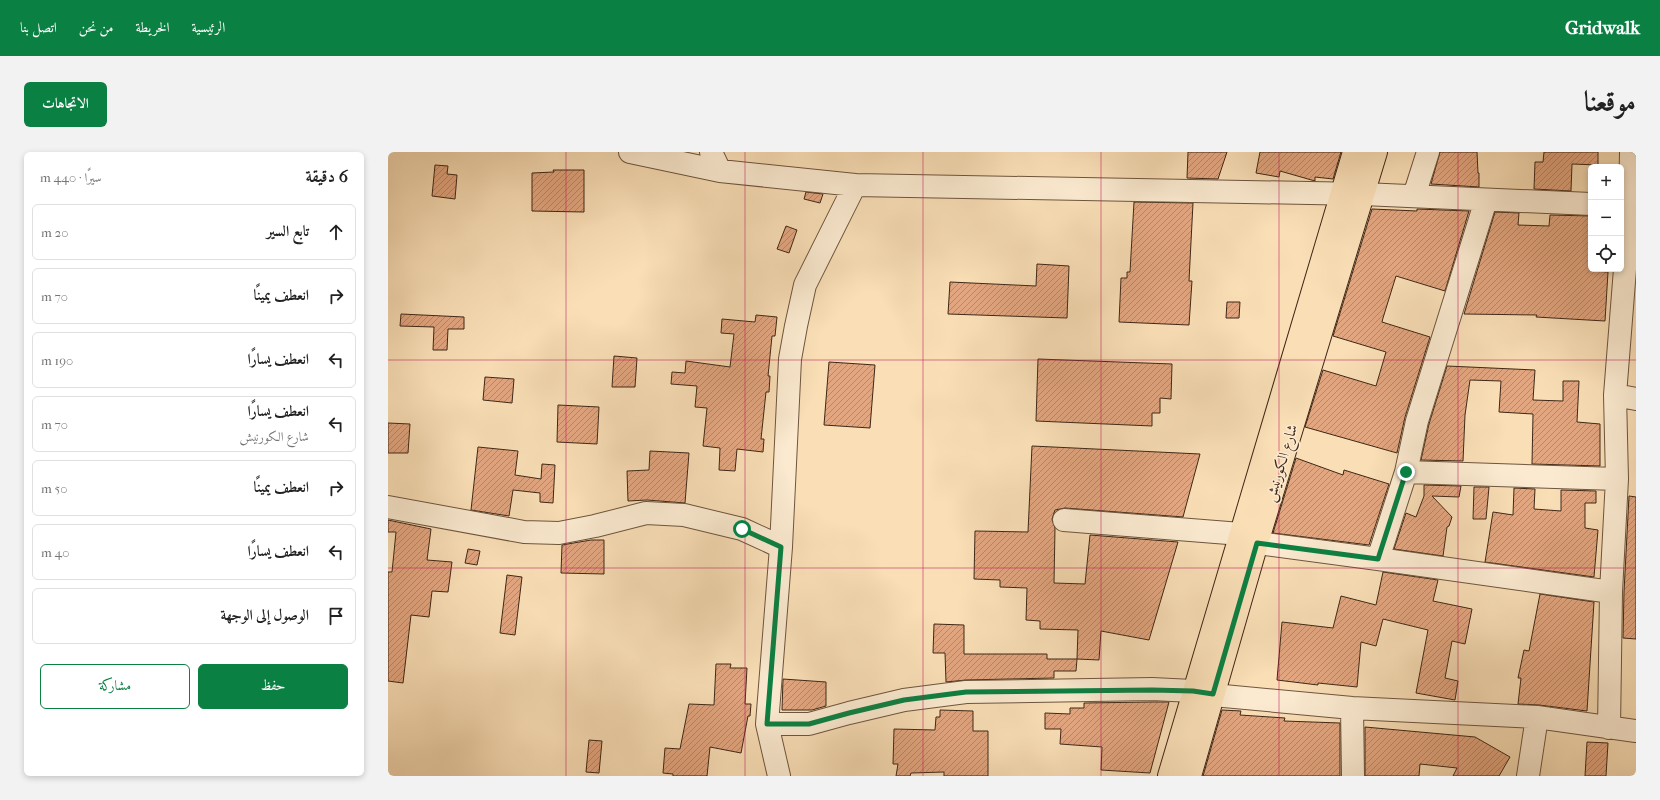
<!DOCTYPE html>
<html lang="ar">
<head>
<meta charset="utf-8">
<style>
  body { margin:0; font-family:"IM FELL French Canon",Amiri,serif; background:#f2f2f2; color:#222; direction:rtl }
  .controls { position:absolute; right:12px; top:12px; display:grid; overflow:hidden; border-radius:6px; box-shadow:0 2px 6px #0003 }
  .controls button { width:36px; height:36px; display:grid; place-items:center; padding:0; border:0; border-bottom:1px solid #e0e0e0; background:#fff; color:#222; font:20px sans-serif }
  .stop { position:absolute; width:12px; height:12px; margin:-9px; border:3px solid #0b8043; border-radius:50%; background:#fff }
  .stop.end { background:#0b8043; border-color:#fff; box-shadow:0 1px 4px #0008 }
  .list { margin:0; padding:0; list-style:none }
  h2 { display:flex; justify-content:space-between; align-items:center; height:52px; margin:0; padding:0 16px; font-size:17px }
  h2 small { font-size:13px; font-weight:400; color:#767676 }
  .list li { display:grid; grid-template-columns:26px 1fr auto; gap:12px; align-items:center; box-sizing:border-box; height:56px; margin:0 8px 8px; padding:0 8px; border:1px solid #e0e0e0; border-radius:6px }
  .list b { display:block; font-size:15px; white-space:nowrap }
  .list p { margin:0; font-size:13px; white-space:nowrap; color:#767676 }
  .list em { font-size:13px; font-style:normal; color:#767676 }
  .actions { display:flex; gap:8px; padding:12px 16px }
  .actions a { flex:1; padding:9px 0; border:1px solid #0b8043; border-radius:6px; text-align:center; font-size:14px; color:#0b8043 }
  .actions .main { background:#0b8043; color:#fff }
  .icon { flex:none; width:22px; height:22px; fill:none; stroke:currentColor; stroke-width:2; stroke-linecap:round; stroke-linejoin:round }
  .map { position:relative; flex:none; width:1248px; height:624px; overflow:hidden; direction:ltr; border-radius:6px }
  header { display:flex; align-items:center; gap:24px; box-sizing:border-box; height:56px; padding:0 20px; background:#0b8043; color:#fff }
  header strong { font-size:19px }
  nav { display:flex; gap:22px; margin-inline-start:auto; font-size:14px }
  .intro { display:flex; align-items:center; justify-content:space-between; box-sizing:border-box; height:96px; padding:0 24px }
  h1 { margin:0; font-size:28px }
  .button { padding:10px 18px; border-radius:6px; background:#0b8043; color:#fff; font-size:14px; font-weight:700 }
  main { display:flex; gap:24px; padding:0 24px }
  aside { flex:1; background:#fff; border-radius:6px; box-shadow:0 2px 6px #0003 }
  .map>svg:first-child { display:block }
</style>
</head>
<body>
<header>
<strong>Gridwalk</strong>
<nav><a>الرئيسية</a><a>الخريطة</a><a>من نحن</a><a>اتصل بنا</a></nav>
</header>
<div class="intro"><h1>موقعنا</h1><a class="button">الاتجاهات</a></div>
<main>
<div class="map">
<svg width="1248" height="624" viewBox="0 0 1248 624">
  <defs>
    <pattern id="building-hatch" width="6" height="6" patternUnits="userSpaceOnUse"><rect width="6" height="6" fill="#e2a680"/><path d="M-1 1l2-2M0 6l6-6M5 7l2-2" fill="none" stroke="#b98768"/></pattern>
  </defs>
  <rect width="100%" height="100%" fill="#f9deb6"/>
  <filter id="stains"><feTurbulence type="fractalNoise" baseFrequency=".005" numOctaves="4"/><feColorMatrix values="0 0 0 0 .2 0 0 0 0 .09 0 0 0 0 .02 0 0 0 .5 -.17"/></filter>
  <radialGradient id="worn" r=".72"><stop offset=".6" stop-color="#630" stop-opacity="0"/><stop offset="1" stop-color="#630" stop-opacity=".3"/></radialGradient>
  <path fill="url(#building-hatch)" stroke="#3f2716" d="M 800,0 L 839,0 L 830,27 L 799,26 Z
    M 872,0 L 953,0 L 945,27 L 927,25 L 927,29 L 892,19 L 891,25 L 868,21 Z
    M 1052,0 L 1089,0 L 1090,21 L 1091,21 L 1091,35 L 1043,32 Z
    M 1156,0 L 1210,0 L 1210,13 L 1184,12 L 1183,39 L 1146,37 L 1147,10 L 1155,10 Z
    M 47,13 L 60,14 L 59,22 L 69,23 L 67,47 L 44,44 Z
    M 165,18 L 196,18 L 196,60 L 144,59 L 144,21 L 166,20 Z
    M 418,40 L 435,42 L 432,51 L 416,47 Z
    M 746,50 L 805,51 L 801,129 L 804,129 L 801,173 L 731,170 L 733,126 L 739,126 L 739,120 L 742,120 Z
    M 984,57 L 1029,59 L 1029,57 L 1081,59 L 1057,139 L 1008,124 L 995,166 L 994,170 L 1042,185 L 1017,265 L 1009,301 L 917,275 L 935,218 L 988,234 L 998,200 L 945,184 Z
    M 1107,60 L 1131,61 L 1130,73 L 1161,74 L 1162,63 L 1203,64 L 1203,119 L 1220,120 L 1217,169 L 1148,165 L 1149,163 L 1076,162 Z
    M 398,74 L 409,78 L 401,101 L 389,97 Z
    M 649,112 L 681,114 L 679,166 L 560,162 L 562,130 L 648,134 Z
    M 839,150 L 852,150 L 851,166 L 838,166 Z
    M 13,162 L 76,165 L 76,177 L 60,177 L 59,198 L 45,198 L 46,175 L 12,174 Z
    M 368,163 L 389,165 L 387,184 L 384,184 L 380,224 L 382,224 L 381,240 L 378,240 L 373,287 L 376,287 L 375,300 L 349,297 L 347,319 L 331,318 L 332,296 L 315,294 L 319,256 L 307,255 L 309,234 L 283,232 L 284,220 L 297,221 L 298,209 L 342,215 L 346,182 L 333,181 L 334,167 L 367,170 Z
    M 226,204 L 249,206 L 247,235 L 224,235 Z
    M 650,207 L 784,212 L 783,247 L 772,246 L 772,261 L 764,261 L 764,274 L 648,269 Z
    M 441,210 L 487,213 L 482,276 L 436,273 Z
    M 1059,214 L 1147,218 L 1145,248 L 1175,249 L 1175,229 L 1191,229 L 1189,270 L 1212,272 L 1212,314 L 1144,312 L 1145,262 L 1111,260 L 1113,229 L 1082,228 L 1077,263 L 1075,309 L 1033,308 L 1041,272 Z
    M 97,225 L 126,227 L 124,251 L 95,248 Z
    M 170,253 L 211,255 L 209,292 L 169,290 Z
    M 0,271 L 22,272 L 20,301 L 0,301 Z
    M 644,294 L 812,302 L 795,365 L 677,356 L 667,358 L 664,367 L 667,376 L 666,431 L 697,432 L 702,383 L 790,390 L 761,488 L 713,479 L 711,508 L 689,507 L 690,478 L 652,477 L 652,469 L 638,468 L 639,436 L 612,435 L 612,428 L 586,427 L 587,379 L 640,380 Z
    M 90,295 L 130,299 L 127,323 L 153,327 L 154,312 L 167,313 L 165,351 L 152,350 L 152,341 L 125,338 L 121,364 L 83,358 Z
    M 262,299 L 301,301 L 297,351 L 259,348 L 240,349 L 239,319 L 261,318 Z
    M 908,306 L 955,323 L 956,318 L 1001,332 L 981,393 L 885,381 Z
    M 1036,333 L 1073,334 L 1071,345 L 1044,344 L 1064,365 L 1061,374 L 1059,375 L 1055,404 L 1006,397 L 1018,361 L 1028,365 L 1036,344 Z
    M 1086,335 L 1101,335 L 1098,367 L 1085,367 Z
    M 1126,336 L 1147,337 L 1146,357 L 1173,359 L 1173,338 L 1208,339 L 1208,351 L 1197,351 L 1197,376 L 1210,378 L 1206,425 L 1097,410 L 1105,360 L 1125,363 Z
    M 1241,344 L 1248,345 L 1248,487 L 1235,486 L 1236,440 Z
    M 0,368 L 43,377 L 39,408 L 64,410 L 60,440 L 44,439 L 41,465 L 23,463 L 15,531 L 0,529 L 0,420 L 4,420 L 8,380 L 0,380 Z
    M 203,388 L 216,388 L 216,422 L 173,421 L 174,393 Z
    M 80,397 L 92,399 L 89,413 L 77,411 Z
    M 995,420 L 1050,428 L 1045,449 L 1084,457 L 1077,492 L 1064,489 L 1057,526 L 1070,529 L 1067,548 L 1028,541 L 1040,478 L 995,467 L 988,494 L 973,490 L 969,535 L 930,531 L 930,533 L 889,528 L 894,470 L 945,476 L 953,444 L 988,453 Z
    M 119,423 L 134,425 L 127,483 L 112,481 Z
    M 1152,442 L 1206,450 L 1199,559 L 1151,553 L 1130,552 L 1133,526 L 1130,526 L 1136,498 L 1141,499 Z
    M 546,472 L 576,473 L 576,502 L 659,502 L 659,507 L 689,507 L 688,519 L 666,519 L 666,526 L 578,528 L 558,530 L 557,501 L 545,501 Z
    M 328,512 L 343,512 L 342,516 L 359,516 L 357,552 L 363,552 L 362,564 L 360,564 L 353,601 L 322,595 L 319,624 L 285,624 L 285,622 L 275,621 L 277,596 L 292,597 L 301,552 L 326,553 Z
    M 395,527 L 438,530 L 438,554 L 424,558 L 394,558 Z
    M 764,550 L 781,550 L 762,621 L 713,618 L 714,595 L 672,592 L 673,577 L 657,577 L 657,561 L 682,562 L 682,556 L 696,556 L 696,551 Z
    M 552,558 L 585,559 L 585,579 L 600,579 L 600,624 L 556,624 L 556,620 L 523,621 L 522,624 L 508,624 L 510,612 L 505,612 L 506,577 L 547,578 L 548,565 L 552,565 Z
    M 834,558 L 853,559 L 852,563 L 897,566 L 896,569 L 952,571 L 952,624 L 815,624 Z
    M 977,575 L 1087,585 L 1122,605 L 1111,624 L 1065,624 L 1069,616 L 1032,612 L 1031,624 L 977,624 Z
    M 201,588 L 214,589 L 211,621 L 198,620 Z
    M 1199,590 L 1220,591 L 1218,624 L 1197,624 Z"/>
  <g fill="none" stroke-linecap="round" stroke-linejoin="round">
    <g stroke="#6e553e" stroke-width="24">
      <path id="minor" d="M 242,0 L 332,19
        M 323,0 L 332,19 L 467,33
        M 1026,44 L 1040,0
        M 1227,243 L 1248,247
        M 1018,320 L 1229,327
        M 0,355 L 136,380 L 171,381 L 207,374 L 258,361 L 296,363 L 354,377 L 393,395
        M 676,368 L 853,382
        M 869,391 L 990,407 L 1223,440
        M 990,407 L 1018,320 L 1029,269 L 1098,48
        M 964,556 L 965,624
        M 379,572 L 421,572 L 461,561 L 516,548 L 578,540 L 764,537 L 805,539 L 825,543 L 964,556 L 1149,565 L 1248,579
        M 1221,576 L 1223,440 L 1229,327 L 1227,243 L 1242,54 L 1243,0
        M 391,624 L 379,572 L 393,395 L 402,207 L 408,174 L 417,133 L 467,33 L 975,42 L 1203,52
        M 1140,624 L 1149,565"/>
    </g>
    <g stroke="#3f2716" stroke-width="24">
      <path id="major" d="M 781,624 L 966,0
        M 802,624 L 869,391 L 988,0"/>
    </g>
    <use href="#minor" stroke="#fbead0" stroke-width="22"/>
    <use href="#major" stroke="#f9deb6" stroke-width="22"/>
  </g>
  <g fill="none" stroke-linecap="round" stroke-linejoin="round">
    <path stroke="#0b8043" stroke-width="5" d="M 354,377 L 393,395 L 379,572 L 421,572 L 461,561 L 516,548 L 578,540 L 764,538 L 805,539 L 825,542 L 869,391 L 990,407 L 1018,320"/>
  </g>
  <path fill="none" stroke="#c2185b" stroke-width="1" stroke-opacity="0.55" d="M 178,0 L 178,624M 357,0 L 357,624M 535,0 L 535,624M 713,0 L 713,624M 891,0 L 891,624M 1070,0 L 1070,624M 0,208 L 1248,208M 0,416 L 1248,416"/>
  <g text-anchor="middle" stroke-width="3" stroke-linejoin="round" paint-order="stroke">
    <g font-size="15" fill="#3f2716" stroke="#fbead0">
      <text transform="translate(893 311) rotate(-73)" y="5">شارع الكورنيش</text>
    </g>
  </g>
  <rect width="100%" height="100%" filter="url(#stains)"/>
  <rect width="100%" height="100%" fill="url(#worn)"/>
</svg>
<div class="controls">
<button>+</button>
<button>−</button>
<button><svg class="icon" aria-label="locate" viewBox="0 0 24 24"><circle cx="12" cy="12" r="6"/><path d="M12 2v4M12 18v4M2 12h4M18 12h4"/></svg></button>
</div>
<div class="stop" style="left:354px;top:377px"></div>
<div class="stop end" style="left:1018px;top:320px"></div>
</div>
<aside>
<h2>6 دقيقة<small>سيرًا · 440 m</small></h2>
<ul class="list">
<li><svg class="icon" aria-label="ahead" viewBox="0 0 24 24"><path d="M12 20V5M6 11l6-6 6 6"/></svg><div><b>تابع السير</b></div><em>20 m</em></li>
<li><svg class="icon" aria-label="right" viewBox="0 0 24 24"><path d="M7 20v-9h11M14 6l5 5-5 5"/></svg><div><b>انعطف يمينًا</b></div><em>70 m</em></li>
<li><svg class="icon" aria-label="left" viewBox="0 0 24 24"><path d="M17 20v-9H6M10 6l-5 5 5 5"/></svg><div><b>انعطف يسارًا</b></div><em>190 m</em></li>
<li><svg class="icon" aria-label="left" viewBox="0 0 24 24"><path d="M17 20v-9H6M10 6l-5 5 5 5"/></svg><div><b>انعطف يسارًا</b><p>شارع الكورنيش</p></div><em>70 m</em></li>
<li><svg class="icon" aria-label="right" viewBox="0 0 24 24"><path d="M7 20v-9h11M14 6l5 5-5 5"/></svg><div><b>انعطف يمينًا</b></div><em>50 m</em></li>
<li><svg class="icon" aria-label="left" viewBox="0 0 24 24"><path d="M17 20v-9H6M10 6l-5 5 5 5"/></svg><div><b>انعطف يسارًا</b></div><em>40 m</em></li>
<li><svg class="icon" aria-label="arrive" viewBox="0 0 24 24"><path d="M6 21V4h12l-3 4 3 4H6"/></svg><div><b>الوصول إلى الوجهة</b></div></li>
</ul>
<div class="actions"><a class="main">حفظ</a><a>مشاركة</a></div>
</aside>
</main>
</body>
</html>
